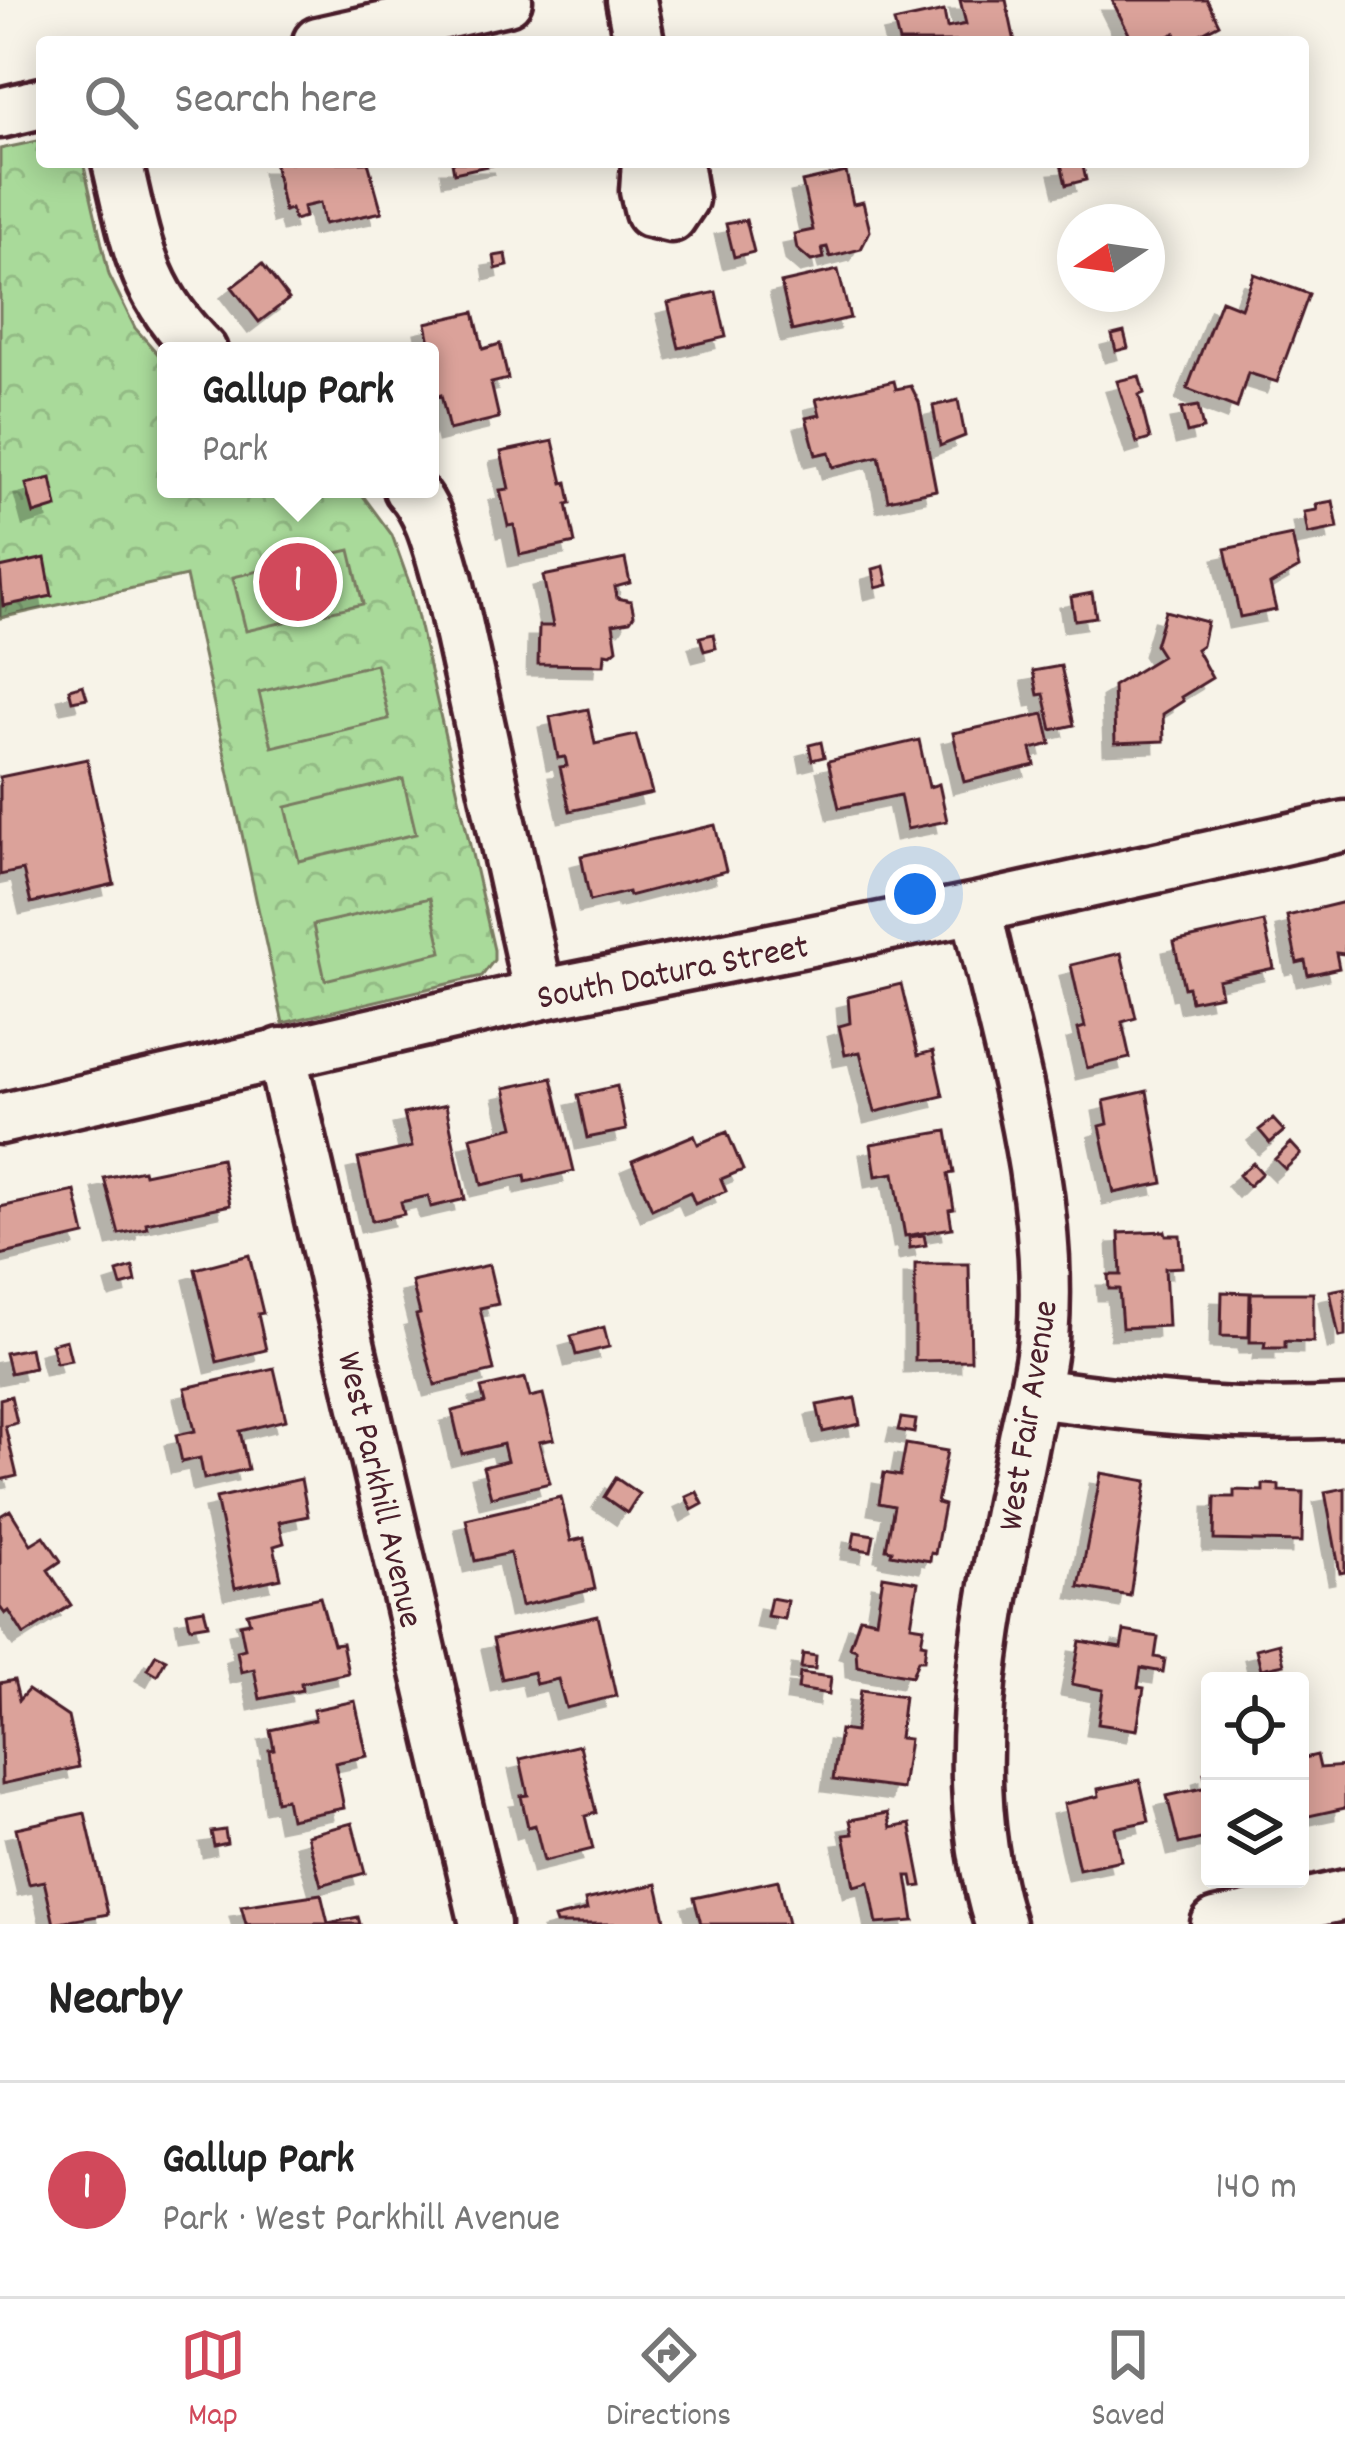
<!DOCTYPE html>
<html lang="en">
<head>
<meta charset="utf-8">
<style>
  body { margin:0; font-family:Dekko,sans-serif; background:#f6f6f6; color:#222 }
  .controls { position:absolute; right:36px; bottom:36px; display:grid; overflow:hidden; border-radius:12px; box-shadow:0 6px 30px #0003 }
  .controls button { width:108px; height:108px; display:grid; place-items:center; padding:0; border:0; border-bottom:3px solid #e0e0e0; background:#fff; color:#222; font:60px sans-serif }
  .compass { position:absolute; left:1057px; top:204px; width:108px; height:108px; border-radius:50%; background:#fff; box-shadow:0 6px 30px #0003; rotate:257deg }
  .you { position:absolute; left:915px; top:894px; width:42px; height:42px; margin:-30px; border:9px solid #fff; border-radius:50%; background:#1a73e8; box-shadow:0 0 0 18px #1a73e833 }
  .badge { display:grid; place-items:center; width:78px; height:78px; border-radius:50%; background:#d1495b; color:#fff; font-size:39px; font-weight:700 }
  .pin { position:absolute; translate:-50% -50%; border:6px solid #fff; box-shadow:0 3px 12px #0006 }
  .popup { position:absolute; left:157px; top:342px; width:282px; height:156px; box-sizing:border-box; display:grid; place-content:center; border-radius:12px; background:#fff; filter:drop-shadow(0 3px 9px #0005); font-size:39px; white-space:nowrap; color:#767676 }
  .popup b { font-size:45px; color:#222 }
  .popup::after { content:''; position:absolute; left:50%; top:100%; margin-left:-24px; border:24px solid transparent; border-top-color:#fff }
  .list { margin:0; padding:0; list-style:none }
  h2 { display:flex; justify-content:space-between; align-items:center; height:156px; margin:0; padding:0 48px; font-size:51px }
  h2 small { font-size:39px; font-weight:400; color:#767676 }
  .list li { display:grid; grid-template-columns:78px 1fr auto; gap:36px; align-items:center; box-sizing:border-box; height:216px; padding:0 48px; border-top:3px solid #e0e0e0 }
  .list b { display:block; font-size:45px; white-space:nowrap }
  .list p { margin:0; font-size:39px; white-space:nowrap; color:#767676 }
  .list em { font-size:39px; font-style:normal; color:#767676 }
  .icon { flex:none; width:66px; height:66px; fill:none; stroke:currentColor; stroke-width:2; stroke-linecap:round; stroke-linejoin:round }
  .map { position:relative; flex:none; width:1345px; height:1924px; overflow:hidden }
  .search { position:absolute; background:#fff; box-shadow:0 6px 30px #0003; left:36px; right:36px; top:36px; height:132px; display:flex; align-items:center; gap:30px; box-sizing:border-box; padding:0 42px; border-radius:12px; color:#767676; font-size:45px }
  .sheet { height:372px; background:#fff }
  nav { display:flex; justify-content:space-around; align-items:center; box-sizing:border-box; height:168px; border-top:3px solid #e0e0e0; background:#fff; font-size:33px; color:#767676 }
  nav a { display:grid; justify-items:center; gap:6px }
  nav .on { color:#d1495b }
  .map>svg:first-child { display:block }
</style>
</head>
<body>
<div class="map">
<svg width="1345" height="1924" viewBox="0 0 1345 1924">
  <defs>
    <pattern id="park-crowns" width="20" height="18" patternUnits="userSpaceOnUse" patternTransform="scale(3)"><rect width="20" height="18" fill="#a9da9a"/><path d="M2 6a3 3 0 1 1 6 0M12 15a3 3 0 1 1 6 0" fill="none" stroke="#93bb85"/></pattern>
    <filter id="shadow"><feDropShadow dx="-11" dy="11" stdDeviation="0" flood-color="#0004"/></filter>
  </defs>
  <rect width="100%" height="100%" fill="#f7f3e8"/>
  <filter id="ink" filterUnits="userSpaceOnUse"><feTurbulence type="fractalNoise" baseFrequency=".00833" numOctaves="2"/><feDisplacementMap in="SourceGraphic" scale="24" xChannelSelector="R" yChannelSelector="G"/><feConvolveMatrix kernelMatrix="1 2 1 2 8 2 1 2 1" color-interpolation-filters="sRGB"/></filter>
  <g filter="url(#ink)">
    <path fill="url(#park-crowns)" stroke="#7a7c62" stroke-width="3" d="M 42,140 L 42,162 L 83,162 L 109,275 L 135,328 L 166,363 L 166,489 L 358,489 L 392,535 L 411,588 L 494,950 L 494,960 L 482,976 L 283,1023 L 186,576 L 0,618 L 0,149 Z"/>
    <path fill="#a9da9a" stroke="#7a7c62" stroke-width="3" d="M 350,550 L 363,604 L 246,631 L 233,577 Z
      M 376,664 L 389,719 L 272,747 L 259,692 Z
      M 403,779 L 416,834 L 299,861 L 286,807 Z
      M 430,898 L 442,952 L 325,980 L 313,925 Z"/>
    <path fill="#dba29a" stroke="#4a1f2b" stroke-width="3" filter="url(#shadow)" d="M 960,0 L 1006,0 L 1015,42 L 899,42 L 894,22 L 944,11 L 947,28 L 966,24 Z
      M 1112,0 L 1207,0 L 1219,24 L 1185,42 L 1179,42 L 1175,33 L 1157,42 L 1133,42 Z
      M 274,162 L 368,162 L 382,212 L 324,224 L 320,203 L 303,207 L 305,217 L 294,220 L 291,209 L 284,211 Z
      M 452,162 L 506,162 L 454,173 Z
      M 1082,162 L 1086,180 L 1066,185 L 1061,164 Z
      M 846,172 L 853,204 L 863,202 L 870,231 L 861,249 L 830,257 L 827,247 L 822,248 L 824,258 L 811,261 L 797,249 L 794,234 L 813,230 L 802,182 Z
      M 746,220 L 754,252 L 734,257 L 726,224 Z
      M 506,254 L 508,266 L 496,269 L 494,256 Z
      M 262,264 L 289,299 L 259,322 L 232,287 Z
      M 838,270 L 850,318 L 792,331 L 781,283 Z
      M 1254,274 L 1309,294 L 1277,382 L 1248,373 L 1237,408 L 1187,389 L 1221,300 L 1241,308 Z
      M 716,292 L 726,337 L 679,348 L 668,303 Z
      M 474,312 L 483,349 L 500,344 L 508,379 L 491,383 L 499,418 L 449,430 L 441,395 L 436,397 L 430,372 L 430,358 L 433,357 L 426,323 Z
      M 1124,332 L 1128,348 L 1116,351 L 1112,335 Z
      M 1139,376 L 1144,393 L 1139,395 L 1150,439 L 1137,443 L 1117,381 Z
      M 894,381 L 896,389 L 911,386 L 919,402 L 936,490 L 888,500 L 879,456 L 833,467 L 829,452 L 816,455 L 806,418 L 820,415 L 816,399 Z
      M 958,400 L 965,436 L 940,446 L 933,406 Z
      M 1198,406 L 1203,429 L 1187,433 L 1181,409 Z
      M 553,441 L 563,483 L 567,482 L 571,503 L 567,504 L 575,543 L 520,555 L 514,525 L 508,526 L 500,490 L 509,489 L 501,452 Z
      M 51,478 L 57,507 L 34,514 L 26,484 Z
      M 1333,501 L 1338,528 L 1308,534 L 1304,512 L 1317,510 L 1316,504 Z
      M 1292,535 L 1299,568 L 1270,585 L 1276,610 L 1240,617 L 1225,549 Z
      M 45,558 L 52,596 L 3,606 L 0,568 Z
      M 625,559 L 630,583 L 615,587 L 617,598 L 631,601 L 634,615 L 630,621 L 613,624 L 617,649 L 611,654 L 605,653 L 604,665 L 538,664 L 539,626 L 553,626 L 543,576 Z
      M 884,566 L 888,585 L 876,588 L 873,569 Z
      M 1092,593 L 1096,617 L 1075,620 L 1071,597 Z
      M 1165,611 L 1207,622 L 1202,645 L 1196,649 L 1212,678 L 1181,697 L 1183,701 L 1163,714 L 1164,741 L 1115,743 L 1113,686 L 1162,656 L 1155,645 Z
      M 713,634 L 716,648 L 704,651 L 700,637 Z
      M 1061,666 L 1074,725 L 1052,730 L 1044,694 L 1038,695 L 1033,671 Z
      M 83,685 L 87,698 L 72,701 L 69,689 Z
      M 588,709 L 595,744 L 636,735 L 652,793 L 570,811 L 560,767 L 567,766 L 565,757 L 558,758 L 550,717 Z
      M 1044,714 L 1051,744 L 1031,749 L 1035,765 L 964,782 L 953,733 Z
      M 919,740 L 929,787 L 939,784 L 947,821 L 907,829 L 900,795 L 839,808 L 828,761 Z
      M 821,742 L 824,757 L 812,760 L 809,745 Z
      M 87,759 L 114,884 L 31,903 L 23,870 L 0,875 L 0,777 Z
      M 715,825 L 726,871 L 629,896 L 628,892 L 590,901 L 581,856 Z
      M 1345,902 L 1345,954 L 1336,953 L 1339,968 L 1308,975 L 1305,961 L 1297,963 L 1287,916 Z
      M 1264,922 L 1274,968 L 1218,980 L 1221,995 L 1191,1001 L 1188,987 L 1184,988 L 1174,942 Z
      M 1121,953 L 1136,1018 L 1122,1022 L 1130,1058 L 1087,1068 L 1078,1029 L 1085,1027 L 1071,965 Z
      M 901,984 L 918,1055 L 933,1051 L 943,1096 L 875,1112 L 860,1052 L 845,1055 L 839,1026 L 850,1023 L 848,997 Z
      M 552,1078 L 574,1171 L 526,1182 L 525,1175 L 482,1185 L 471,1137 L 514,1127 L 505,1088 Z
      M 617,1086 L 626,1130 L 587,1138 L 578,1095 Z
      M 1147,1091 L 1163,1183 L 1114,1193 L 1100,1126 L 1108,1124 L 1104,1101 Z
      M 446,1105 L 465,1199 L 431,1207 L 428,1196 L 401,1202 L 404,1214 L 372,1221 L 358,1159 L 412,1147 L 404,1114 Z
      M 1273,1119 L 1284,1131 L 1270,1143 L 1259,1130 Z
      M 947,1131 L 954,1173 L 948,1174 L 954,1209 L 949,1210 L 952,1228 L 905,1236 L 894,1173 L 876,1176 L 871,1144 Z
      M 727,1132 L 743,1170 L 721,1179 L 726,1191 L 695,1204 L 690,1192 L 652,1209 L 632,1161 L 694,1135 L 698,1144 Z
      M 1291,1143 L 1301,1154 L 1285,1169 L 1275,1159 Z
      M 221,1158 L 230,1205 L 146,1223 L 147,1228 L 119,1234 L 104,1178 L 143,1170 L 144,1174 Z
      M 1253,1163 L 1262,1173 L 1249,1186 L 1239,1175 Z
      M 75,1191 L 85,1235 L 0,1255 L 0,1207 Z
      M 1165,1231 L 1166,1235 L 1180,1235 L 1182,1267 L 1165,1268 L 1168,1326 L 1122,1328 L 1119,1289 L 1109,1289 L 1108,1275 L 1121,1275 L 1119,1233 Z
      M 924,1235 L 926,1245 L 910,1248 L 909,1237 Z
      M 249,1255 L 263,1313 L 258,1314 L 266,1350 L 217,1362 L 195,1269 Z
      M 915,1264 L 969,1264 L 971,1360 L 915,1361 Z
      M 489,1265 L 498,1304 L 480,1308 L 494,1371 L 435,1385 L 416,1315 L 420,1314 L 412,1282 Z
      M 133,1267 L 136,1282 L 121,1286 L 117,1272 Z
      M 1345,1288 L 1345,1336 L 1339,1337 L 1330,1291 Z
      M 1222,1292 L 1250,1293 L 1249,1337 L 1221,1336 Z
      M 1251,1293 L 1313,1293 L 1313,1342 L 1285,1341 L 1285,1348 L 1264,1348 L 1265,1342 L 1250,1342 Z
      M 604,1327 L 609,1347 L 576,1355 L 571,1336 Z
      M 66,1340 L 71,1360 L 56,1363 L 51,1344 Z
      M 30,1348 L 34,1368 L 10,1373 L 5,1353 Z
      M 274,1368 L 286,1420 L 240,1431 L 248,1469 L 204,1479 L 200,1458 L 182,1462 L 176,1435 L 195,1431 L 185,1388 Z
      M 525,1378 L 530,1397 L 543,1394 L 554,1439 L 539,1442 L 550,1483 L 491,1497 L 483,1467 L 507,1461 L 503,1444 L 462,1454 L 452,1411 L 485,1403 L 481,1388 Z
      M 11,1396 L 17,1423 L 5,1426 L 17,1476 L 0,1480 L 0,1399 Z
      M 855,1398 L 860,1424 L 823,1432 L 817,1405 Z
      M 901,1418 L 916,1420 L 914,1433 L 898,1430 Z
      M 906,1444 L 947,1451 L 937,1503 L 944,1505 L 935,1554 L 931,1553 L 930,1561 L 891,1554 L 892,1550 L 886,1549 L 894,1506 L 879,1503 L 884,1473 L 900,1476 Z
      M 1101,1473 L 1147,1481 L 1130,1596 L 1079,1587 Z
      M 616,1478 L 639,1494 L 627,1513 L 604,1497 Z
      M 301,1479 L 308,1516 L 279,1522 L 284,1543 L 274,1546 L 281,1578 L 235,1588 L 216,1498 Z
      M 1263,1484 L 1279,1485 L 1279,1491 L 1303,1492 L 1302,1542 L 1214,1540 L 1215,1497 L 1234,1497 L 1234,1490 L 1263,1491 Z
      M 1345,1488 L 1345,1572 L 1340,1573 L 1325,1492 Z
      M 697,1492 L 703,1504 L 692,1510 L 686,1497 Z
      M 561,1497 L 571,1541 L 584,1538 L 595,1589 L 521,1606 L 510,1553 L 475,1561 L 466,1519 Z
      M 10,1510 L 31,1544 L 44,1536 L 61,1561 L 48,1570 L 71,1605 L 24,1635 L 9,1611 L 5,1614 L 0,1607 L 0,1516 Z
      M 855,1532 L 874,1535 L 871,1551 L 852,1548 Z
      M 883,1576 L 918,1582 L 911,1625 L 924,1627 L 921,1643 L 926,1644 L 924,1660 L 918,1660 L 912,1676 L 857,1666 L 856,1649 L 850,1647 L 860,1617 L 876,1620 Z
      M 320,1597 L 333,1644 L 342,1643 L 348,1673 L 301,1683 L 302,1690 L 260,1699 L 254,1669 L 241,1672 L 237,1651 L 245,1649 L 240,1624 L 250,1622 L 247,1613 Z
      M 771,1598 L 787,1601 L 784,1619 L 767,1616 Z
      M 204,1609 L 208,1624 L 190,1627 L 187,1612 Z
      M 598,1616 L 616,1696 L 566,1708 L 558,1679 L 536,1684 L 533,1672 L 502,1679 L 493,1639 Z
      M 1124,1631 L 1158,1637 L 1155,1657 L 1165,1659 L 1163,1672 L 1141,1668 L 1138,1687 L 1144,1688 L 1137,1730 L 1098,1724 L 1103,1690 L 1072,1684 L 1080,1641 L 1121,1648 Z
      M 1279,1643 L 1284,1664 L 1261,1669 L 1256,1649 Z
      M 156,1654 L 166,1659 L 157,1675 L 147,1669 Z
      M 803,1654 L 816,1656 L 815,1669 L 801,1668 Z
      M 800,1673 L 831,1677 L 829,1694 L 798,1689 Z
      M 14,1680 L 19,1700 L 28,1690 L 68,1717 L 79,1767 L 2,1784 L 0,1683 Z
      M 861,1690 L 904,1696 L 899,1738 L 909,1739 L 902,1789 L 833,1780 L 840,1730 L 855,1732 Z
      M 355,1701 L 367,1756 L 335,1763 L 344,1808 L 290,1819 L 286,1799 L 276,1801 L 269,1750 L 274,1749 L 270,1730 L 315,1720 L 313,1710 Z
      M 580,1745 L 596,1813 L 585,1816 L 593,1849 L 544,1861 L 535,1825 L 528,1827 L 521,1796 L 528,1795 L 520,1759 Z
      M 1317,1755 L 1320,1768 L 1345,1766 L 1345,1808 L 1300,1818 L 1300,1759 Z
      M 1210,1771 L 1210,1837 L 1179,1844 L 1167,1796 L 1207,1787 L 1204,1773 Z
      M 1140,1780 L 1149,1821 L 1115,1828 L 1121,1860 L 1079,1869 L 1064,1804 L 1099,1796 L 1098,1789 Z
      M 85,1813 L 108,1914 L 54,1924 L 44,1881 L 29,1884 L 16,1828 Z
      M 888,1813 L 891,1828 L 910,1824 L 922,1886 L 914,1887 L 912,1876 L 907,1876 L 914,1921 L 877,1924 L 869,1882 L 854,1886 L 844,1835 L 853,1834 L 850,1820 Z
      M 352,1823 L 365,1873 L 321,1885 L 307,1835 Z
      M 225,1830 L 227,1843 L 214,1846 L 211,1832 Z
      M 778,1880 L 788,1924 L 701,1924 L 694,1898 Z
      M 657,1884 L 666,1924 L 556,1924 L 554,1918 L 587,1910 L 585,1900 Z
      M 321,1894 L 328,1923 L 358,1917 L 360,1924 L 246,1924 L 241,1906 Z"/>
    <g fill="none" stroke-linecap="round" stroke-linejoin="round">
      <g stroke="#4a1f2b" stroke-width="57">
        <path id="minor" d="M 631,0 L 639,42
          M 318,42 L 507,0
          M 0,113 L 42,103
          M 117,162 C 136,242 141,291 202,351
          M 647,162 L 645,191 L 650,212 L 671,217 L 683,199 L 677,162
          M 409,489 C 431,512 439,551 448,581 L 539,995
          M 976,908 C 1007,1049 1055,1193 1043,1339 C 1040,1372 1031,1405 1024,1438 C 993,1598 949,1764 1000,1924
          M 281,1053 L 485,1924
          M 0,1119 L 539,995 L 976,908 L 1345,826
          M 1035,1393 C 1145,1408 1233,1418 1345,1412
          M 1216,1924 L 1345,1895"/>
      </g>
      <use href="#minor" stroke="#f7f3e8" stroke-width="48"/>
    </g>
  </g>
  <g text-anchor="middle" stroke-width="9" stroke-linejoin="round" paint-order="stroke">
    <g font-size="36" fill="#4a1f2b" stroke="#f7f3e8">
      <text transform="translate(672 969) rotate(-11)" y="13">South Datura Street</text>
      <text transform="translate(1025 1415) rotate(-81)" y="13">West Fair Avenue</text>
      <text transform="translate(383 1489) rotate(77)" y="13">West Parkhill Avenue</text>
    </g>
  </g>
</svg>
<div class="controls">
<button><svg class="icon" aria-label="locate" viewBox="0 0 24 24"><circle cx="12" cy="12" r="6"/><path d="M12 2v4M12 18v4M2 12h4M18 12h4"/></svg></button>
<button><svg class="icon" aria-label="layers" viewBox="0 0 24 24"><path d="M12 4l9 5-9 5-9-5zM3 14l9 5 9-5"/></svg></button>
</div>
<svg class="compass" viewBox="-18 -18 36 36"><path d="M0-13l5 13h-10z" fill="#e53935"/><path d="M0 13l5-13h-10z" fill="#767676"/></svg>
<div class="you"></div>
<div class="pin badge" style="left:298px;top:582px">1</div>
<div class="popup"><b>Gallup Park</b>Park</div>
<div class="search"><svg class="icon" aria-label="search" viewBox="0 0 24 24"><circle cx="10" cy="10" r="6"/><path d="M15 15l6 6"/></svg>Search here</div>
</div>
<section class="sheet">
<h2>Nearby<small></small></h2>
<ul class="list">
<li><span class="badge">1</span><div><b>Gallup Park</b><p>Park · West Parkhill Avenue</p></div><em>140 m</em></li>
</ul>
</section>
<nav>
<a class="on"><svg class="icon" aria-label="map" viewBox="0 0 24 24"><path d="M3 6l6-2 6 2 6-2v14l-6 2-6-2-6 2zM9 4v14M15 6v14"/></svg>Map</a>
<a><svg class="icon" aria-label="directions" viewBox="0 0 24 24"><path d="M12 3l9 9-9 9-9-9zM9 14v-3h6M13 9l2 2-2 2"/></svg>Directions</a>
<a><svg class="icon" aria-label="saved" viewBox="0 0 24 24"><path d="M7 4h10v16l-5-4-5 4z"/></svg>Saved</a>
</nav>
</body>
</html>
